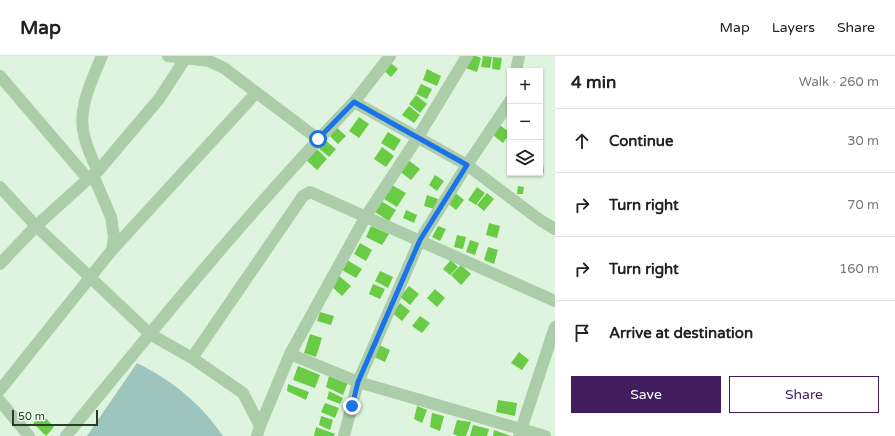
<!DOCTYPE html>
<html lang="en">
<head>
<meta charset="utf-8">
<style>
  body { margin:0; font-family:"Varela Round",sans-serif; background:#f2f2f2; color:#222 }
  .controls { position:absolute; right:12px; top:12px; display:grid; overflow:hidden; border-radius:0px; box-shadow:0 1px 3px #0004 }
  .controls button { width:36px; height:36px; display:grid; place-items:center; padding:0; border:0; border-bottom:1px solid #e0e0e0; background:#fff; color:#222; font:20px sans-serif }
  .scale { position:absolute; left:12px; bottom:10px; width:86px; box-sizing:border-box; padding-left:4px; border:2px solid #2d3a2a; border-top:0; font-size:11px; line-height:14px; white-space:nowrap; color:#2d3a2a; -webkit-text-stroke:3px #ecfbec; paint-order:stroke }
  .stop { position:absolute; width:12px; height:12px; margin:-9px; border:3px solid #1a73e8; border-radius:50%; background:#fff }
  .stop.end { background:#1a73e8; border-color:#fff; box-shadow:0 1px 4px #0008 }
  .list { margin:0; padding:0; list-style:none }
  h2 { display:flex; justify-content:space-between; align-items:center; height:52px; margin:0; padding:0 16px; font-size:17px }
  h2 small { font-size:13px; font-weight:400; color:#767676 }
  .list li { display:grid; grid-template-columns:26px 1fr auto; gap:12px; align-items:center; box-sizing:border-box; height:64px; padding:0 16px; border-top:1px solid #e0e0e0 }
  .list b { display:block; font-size:15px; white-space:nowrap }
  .list em { font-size:13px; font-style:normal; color:#767676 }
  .actions { display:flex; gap:8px; padding:12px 16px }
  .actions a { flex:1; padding:9px 0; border:1px solid #411d5e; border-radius:0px; text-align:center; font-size:14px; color:#411d5e }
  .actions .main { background:#411d5e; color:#fff }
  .icon { flex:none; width:22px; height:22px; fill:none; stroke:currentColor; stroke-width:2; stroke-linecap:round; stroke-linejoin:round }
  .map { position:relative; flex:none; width:555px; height:380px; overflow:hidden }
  header { display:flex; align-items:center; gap:24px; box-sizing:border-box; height:56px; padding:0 20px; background:#fff; border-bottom:1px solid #e0e0e0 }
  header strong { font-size:19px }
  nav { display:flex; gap:22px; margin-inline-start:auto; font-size:14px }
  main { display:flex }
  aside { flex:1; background:#fff }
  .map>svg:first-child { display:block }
</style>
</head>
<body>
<header>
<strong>Map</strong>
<nav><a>Map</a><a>Layers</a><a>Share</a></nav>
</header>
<main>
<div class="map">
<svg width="555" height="380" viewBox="0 0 555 380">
  <rect width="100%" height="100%" fill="#dff4df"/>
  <path fill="#9dc4bd" d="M 137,307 C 173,325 200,347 223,380 L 87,380 Z"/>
  <path fill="#6acb45" d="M 470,0 L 476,0 L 481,2 L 477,16 L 466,12 Z
    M 483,0 L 492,1 L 490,12 L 481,11 Z
    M 493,1 L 502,2 L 500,14 L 492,13 Z
    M 388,5 L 398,13 L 391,21 L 382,13 Z
    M 427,13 L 441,20 L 437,30 L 423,24 Z
    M 421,28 L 432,33 L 427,43 L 416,38 Z
    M 416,39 L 427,48 L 420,57 L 409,48 Z
    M 409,50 L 420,59 L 414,67 L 402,59 Z
    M 359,61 L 369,68 L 359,82 L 349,75 Z
    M 500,69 L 510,77 L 503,87 L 493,79 Z
    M 335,70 L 346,80 L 338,88 L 328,78 Z
    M 388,76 L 401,84 L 394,95 L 381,87 Z
    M 321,81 L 336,93 L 329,101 L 315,89 Z
    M 314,90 L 327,103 L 317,114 L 303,101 Z
    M 382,91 L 394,100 L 386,111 L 374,103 Z
    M 540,99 L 542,99 L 544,116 L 540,117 Z
    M 407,103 L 420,113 L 411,124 L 398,114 Z
    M 435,119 L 444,125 L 437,135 L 429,129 Z
    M 392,129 L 406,137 L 397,151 L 384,143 Z
    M 518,130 L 524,131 L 523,138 L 517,138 Z
    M 477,131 L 485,137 L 476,149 L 468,144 Z
    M 453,135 L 464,144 L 456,154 L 445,145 Z
    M 487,137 L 494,143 L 484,155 L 477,149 Z
    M 427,139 L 438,143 L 434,153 L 424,150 Z
    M 381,145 L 396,154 L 389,165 L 375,156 Z
    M 406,154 L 417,159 L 414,167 L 403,162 Z
    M 489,167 L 500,170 L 497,182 L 486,179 Z
    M 371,170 L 389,178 L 382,189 L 366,181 Z
    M 438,170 L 446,173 L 440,185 L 432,181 Z
    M 457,179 L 466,181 L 463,193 L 454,191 Z
    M 470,184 L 479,187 L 475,199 L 466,196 Z
    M 360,187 L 372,194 L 366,205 L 354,198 Z
    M 488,191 L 498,194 L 494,208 L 484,204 Z
    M 347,204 L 362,213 L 356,222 L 342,214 Z
    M 451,204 L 458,211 L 450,219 L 443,213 Z
    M 461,209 L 471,218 L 461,229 L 451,219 Z
    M 380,215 L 393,221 L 388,232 L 375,225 Z
    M 338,219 L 351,230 L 342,240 L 330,229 Z
    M 373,228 L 385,233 L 380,243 L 369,238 Z
    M 409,230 L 419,238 L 410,249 L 400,241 Z
    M 435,233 L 445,242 L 437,251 L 427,242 Z
    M 400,247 L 410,255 L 402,265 L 392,257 Z
    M 320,256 L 334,260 L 331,269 L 317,265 Z
    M 420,260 L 430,267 L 422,277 L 412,270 Z
    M 310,278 L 322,282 L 316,301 L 304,297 Z
    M 379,289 L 390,294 L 385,306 L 374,301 Z
    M 519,296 L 529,304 L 522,314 L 511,307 Z
    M 298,310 L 320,319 L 315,332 L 293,324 Z
    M 329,320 L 348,326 L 343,339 L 326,331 Z
    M 288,328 L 309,336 L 306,344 L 287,335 Z
    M 329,335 L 343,342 L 340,348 L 327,343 Z
    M 498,344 L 517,347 L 515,360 L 496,356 Z
    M 325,347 L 339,352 L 335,362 L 321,356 Z
    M 417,350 L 427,354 L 422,367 L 414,363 Z
    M 432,357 L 444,360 L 440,375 L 430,371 Z
    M 43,359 L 54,371 L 46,380 L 33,367 Z
    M 321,360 L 333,364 L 330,374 L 319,369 Z
    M 457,364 L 471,366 L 466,380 L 458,380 L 453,378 Z
    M 473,369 L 489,373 L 487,380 L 470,380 Z
    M 316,371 L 335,378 L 334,380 L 314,380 Z
    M 494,374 L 511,380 L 493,380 Z"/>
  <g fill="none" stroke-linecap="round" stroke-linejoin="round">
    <path stroke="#accdaa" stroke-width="12" d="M 168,0 L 209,5 L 224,12 L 318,83
      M 390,0 L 354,46 L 467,109 L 540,164 L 555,173
      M 516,15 L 519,0
      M 0,20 L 88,123 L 93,119
      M 98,115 L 159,43 L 185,3
      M 0,131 L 36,170 L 150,278 L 192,302 L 243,337 L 260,370
      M 112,194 L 256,37
      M 0,208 L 36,170 L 88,123
      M 290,298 L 358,326 L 545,380
      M 192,302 L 303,140 L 310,136 L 555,245
      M 0,334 L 112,194 L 114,181 L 111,161 L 93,119 L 98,115 C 93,105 88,94 85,83 C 76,55 91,26 102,0
      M 0,345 L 29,380
      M 66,380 C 159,266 252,152 354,46
      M 257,380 L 260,370 L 290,298 L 366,160 L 418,81 L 467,0
      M 344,380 L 358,326 L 420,184 L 467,109 L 510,45
      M 519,380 L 555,271"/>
  </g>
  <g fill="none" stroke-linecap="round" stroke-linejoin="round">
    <path stroke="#1a73e8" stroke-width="5" d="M 318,83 L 354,46 L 467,109 L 420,184 L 358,326 L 352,350"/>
  </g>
</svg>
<div class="controls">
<button>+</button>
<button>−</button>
<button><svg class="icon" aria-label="layers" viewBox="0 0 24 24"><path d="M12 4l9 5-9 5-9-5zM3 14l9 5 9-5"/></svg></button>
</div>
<div class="scale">50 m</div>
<div class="stop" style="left:318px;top:83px"></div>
<div class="stop end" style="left:352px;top:350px"></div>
</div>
<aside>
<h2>4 min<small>Walk · 260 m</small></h2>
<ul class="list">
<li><svg class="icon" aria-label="ahead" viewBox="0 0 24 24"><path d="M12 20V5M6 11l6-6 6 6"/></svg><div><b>Continue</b></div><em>30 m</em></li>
<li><svg class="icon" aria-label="right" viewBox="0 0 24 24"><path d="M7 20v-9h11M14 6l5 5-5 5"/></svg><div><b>Turn right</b></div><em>70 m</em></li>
<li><svg class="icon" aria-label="right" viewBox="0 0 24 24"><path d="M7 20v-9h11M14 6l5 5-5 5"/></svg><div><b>Turn right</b></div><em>160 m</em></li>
<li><svg class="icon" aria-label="arrive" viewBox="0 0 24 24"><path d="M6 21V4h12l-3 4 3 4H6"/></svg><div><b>Arrive at destination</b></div></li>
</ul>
<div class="actions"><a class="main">Save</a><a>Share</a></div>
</aside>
</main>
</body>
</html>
